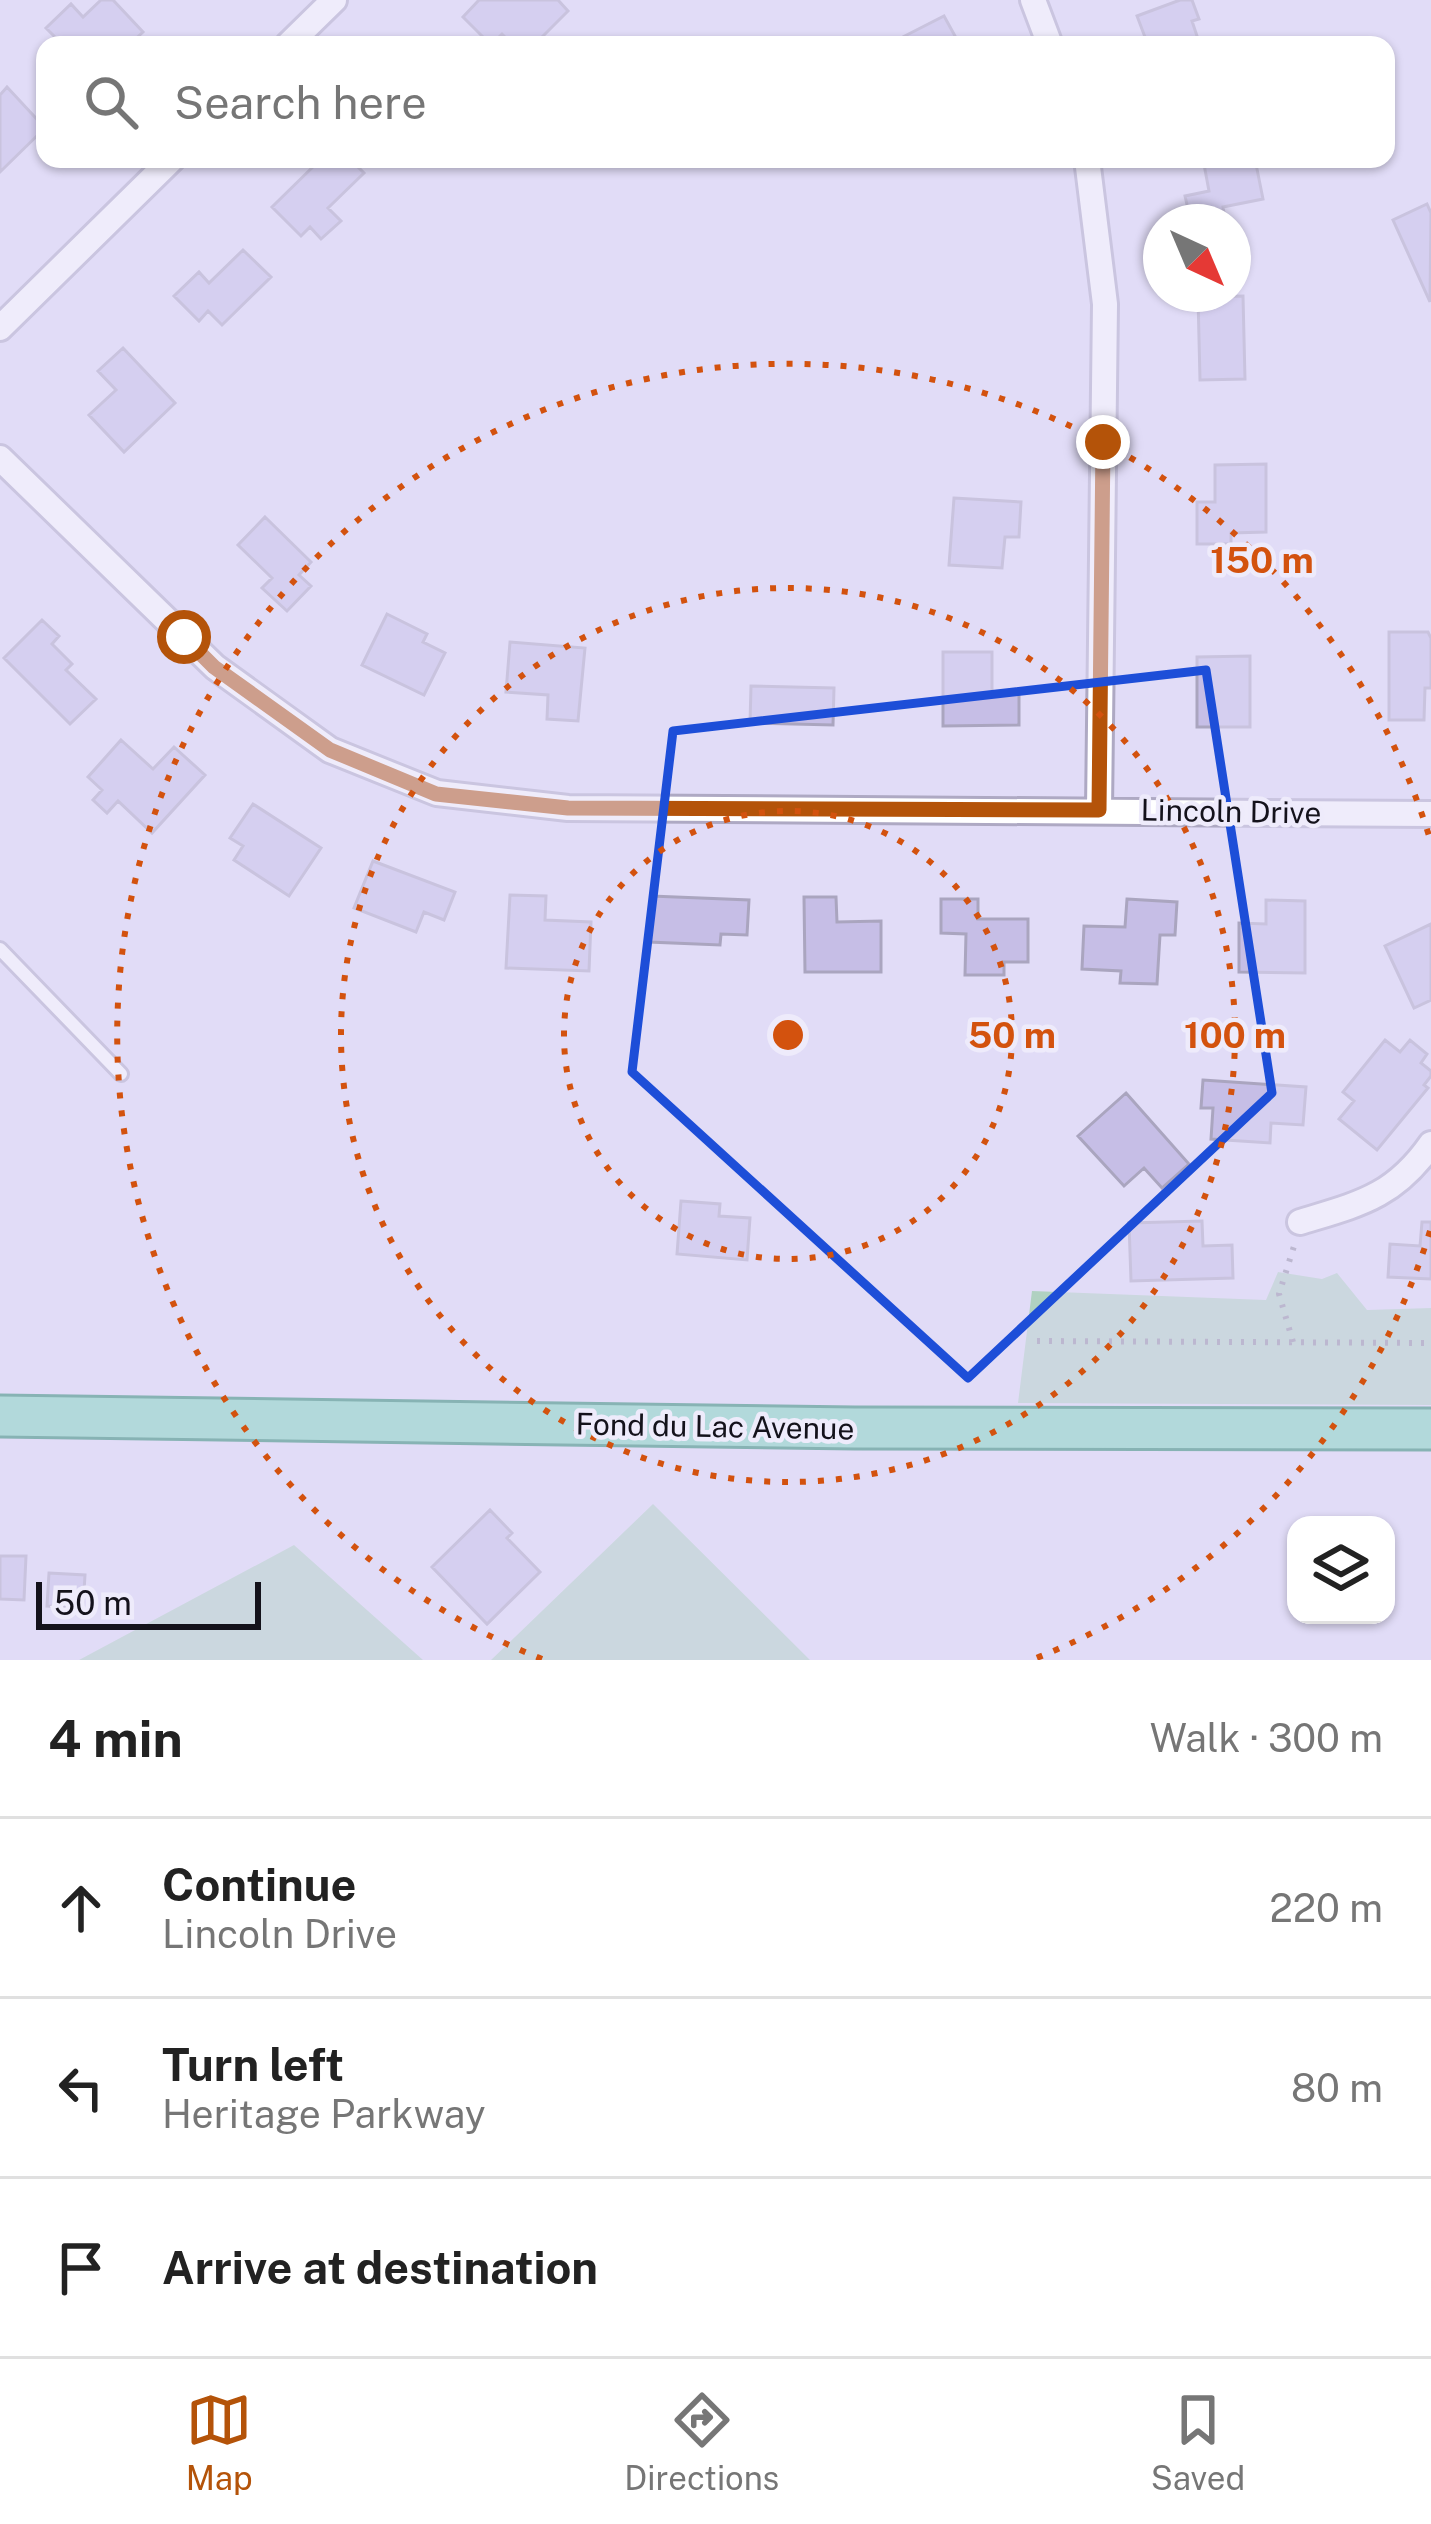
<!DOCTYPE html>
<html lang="en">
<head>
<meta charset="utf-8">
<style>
  body { margin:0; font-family:"Public Sans",sans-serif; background:#f2f2f2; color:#222 }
  .controls { position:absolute; right:36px; bottom:36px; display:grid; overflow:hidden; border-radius:24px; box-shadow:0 3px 9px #0004 }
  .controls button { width:108px; height:108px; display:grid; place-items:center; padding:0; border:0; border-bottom:3px solid #e0e0e0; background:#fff; color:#222; font:60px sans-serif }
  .compass { position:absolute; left:1143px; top:204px; width:108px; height:108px; border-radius:50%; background:#fff; box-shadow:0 3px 9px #0004; rotate:136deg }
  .scale { position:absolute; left:36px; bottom:30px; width:225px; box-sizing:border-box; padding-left:12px; border:6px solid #14121b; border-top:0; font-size:33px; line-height:42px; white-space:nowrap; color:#14121b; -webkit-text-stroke:9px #eeebfb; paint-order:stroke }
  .stop { position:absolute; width:36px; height:36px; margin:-27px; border:9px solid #b45309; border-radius:50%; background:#fff }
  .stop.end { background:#b45309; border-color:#fff; box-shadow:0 3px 12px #0008 }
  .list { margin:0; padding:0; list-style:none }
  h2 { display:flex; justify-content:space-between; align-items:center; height:156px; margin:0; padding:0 48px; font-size:51px }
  h2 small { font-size:39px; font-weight:400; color:#767676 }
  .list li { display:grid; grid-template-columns:78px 1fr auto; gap:36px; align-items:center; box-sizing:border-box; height:180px; padding:0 48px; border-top:3px solid #e0e0e0 }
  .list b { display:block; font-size:45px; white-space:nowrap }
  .list p { margin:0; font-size:39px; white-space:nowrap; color:#767676 }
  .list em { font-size:39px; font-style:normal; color:#767676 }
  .icon { flex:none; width:66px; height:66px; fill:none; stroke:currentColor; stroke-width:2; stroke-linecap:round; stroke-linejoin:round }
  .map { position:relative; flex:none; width:1431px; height:1660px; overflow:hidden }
  .search { position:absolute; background:#fff; box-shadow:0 3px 9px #0004; left:36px; right:36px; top:36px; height:132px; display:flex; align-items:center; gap:30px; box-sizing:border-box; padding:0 42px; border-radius:24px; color:#767676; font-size:45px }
  .sheet { height:696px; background:#fff }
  nav { display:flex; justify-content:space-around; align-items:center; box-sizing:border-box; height:168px; border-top:3px solid #e0e0e0; background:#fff; font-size:33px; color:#767676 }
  nav a { display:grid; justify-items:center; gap:6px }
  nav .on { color:#b45309 }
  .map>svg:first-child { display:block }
</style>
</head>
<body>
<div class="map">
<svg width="1431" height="1660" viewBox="0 0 1431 1660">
  <rect width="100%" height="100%" fill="#e1dcf7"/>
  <path fill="#b0d1c1" d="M 1278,1272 L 1322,1279 L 1337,1273 L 1367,1310 L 1431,1308 L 1431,1405 L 1018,1403 L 1032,1291 L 1266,1300 Z
    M 653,1504 L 810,1660 L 491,1660 Z
    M 294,1545 L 423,1660 L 79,1660 Z"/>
  <path fill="#c6bee6" stroke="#aaa5bf" stroke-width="3" d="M 101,0 L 113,0 L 143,32 L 129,45 L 63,45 L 46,28 L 71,4 L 83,17 Z
    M 479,0 L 558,0 L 568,11 L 534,45 L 513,45 L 502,34 L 491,45 L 463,17 Z
    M 1180,0 L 1192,0 L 1199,19 L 1192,21 L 1200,45 L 1148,45 L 1137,16 Z
    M 944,16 L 960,45 L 895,45 L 893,42 Z
    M 7,87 L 45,128 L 0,172 L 0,95 Z
    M 321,159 L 350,159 L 364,173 L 328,208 L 341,221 L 321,239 L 310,227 L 301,236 L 272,207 Z
    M 1203,159 L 1255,159 L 1263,199 L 1223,207 L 1225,219 L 1191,222 L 1185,196 L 1209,191 Z
    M 1427,204 L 1431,213 L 1430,302 L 1393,220 Z
    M 243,250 L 271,277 L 222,325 L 208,311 L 199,321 L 174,296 L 199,272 L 209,283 Z
    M 1243,296 L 1245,379 L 1200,380 L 1198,297 Z
    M 123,348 L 175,403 L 124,452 L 89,415 L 116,390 L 98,371 Z
    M 1266,464 L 1266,532 L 1231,533 L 1231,544 L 1197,544 L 1197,502 L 1215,502 L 1215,465 Z
    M 954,498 L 1021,502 L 1019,537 L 1005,537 L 1002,568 L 949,565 Z
    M 265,517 L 311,562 L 299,575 L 311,586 L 287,611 L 262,588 L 272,578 L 238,545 Z
    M 387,614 L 427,634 L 423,642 L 445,653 L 424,695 L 362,665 Z
    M 42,620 L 59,636 L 52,644 L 72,664 L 66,670 L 96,699 L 70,724 L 4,658 Z
    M 1389,632 L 1428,632 L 1431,638 L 1431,688 L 1425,688 L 1424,720 L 1389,720 Z
    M 510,642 L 585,648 L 578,721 L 547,719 L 548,695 L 506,692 Z
    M 943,652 L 992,652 L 992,692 L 1019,691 L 1019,725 L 943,726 Z
    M 1250,656 L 1250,727 L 1197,727 L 1197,657 Z
    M 751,686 L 834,688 L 833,725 L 750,723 Z
    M 121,740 L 153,769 L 174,747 L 205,775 L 152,833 L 118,801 L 107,813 L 93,800 L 102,790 L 88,777 Z
    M 253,804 L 321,848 L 289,896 L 234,860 L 243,846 L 230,838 Z
    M 373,861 L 455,892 L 444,920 L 424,912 L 416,932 L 354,908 Z
    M 510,895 L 546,896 L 545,920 L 591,922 L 589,971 L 506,968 Z
    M 651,896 L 749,900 L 747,935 L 721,934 L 720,945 L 649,942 Z
    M 804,897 L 836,897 L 837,922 L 881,921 L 881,972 L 805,972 Z
    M 941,899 L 978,899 L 978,919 L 1028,919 L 1028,962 L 1004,962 L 1004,975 L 965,975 L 966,934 L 941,933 Z
    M 1127,899 L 1177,902 L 1175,935 L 1160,935 L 1157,984 L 1120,983 L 1121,971 L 1082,969 L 1084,926 L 1125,927 Z
    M 1266,900 L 1305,901 L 1305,973 L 1239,972 L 1239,923 L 1266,924 Z
    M 1431,924 L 1431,1000 L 1414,1008 L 1385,946 Z
    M 1385,1040 L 1400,1052 L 1410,1040 L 1427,1054 L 1421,1063 L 1431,1071 L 1431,1076 L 1424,1085 L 1428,1088 L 1377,1150 L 1339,1119 L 1354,1101 L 1343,1092 Z
    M 1203,1080 L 1306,1087 L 1303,1125 L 1271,1123 L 1270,1143 L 1211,1139 L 1213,1108 L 1201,1108 Z
    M 1126,1093 L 1189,1164 L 1162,1188 L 1144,1168 L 1124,1186 L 1078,1136 Z
    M 681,1201 L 720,1204 L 719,1216 L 750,1218 L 747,1260 L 677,1254 Z
    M 1202,1221 L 1203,1246 L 1232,1245 L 1233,1278 L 1131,1281 L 1129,1223 Z
    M 1422,1222 L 1431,1222 L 1431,1279 L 1388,1277 L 1390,1244 L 1420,1246 Z
    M 490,1510 L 512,1533 L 507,1538 L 540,1572 L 487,1624 L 432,1567 Z
    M 0,1556 L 26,1556 L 24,1600 L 0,1599 Z
    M 49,1573 L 85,1575 L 83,1608 L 47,1606 Z"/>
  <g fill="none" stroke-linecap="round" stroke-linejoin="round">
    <g stroke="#aea9c3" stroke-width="18">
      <path id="service" d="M 0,949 L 121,1074"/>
    </g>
    <g stroke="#aea9c3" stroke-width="30">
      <path id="minor" d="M 1033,0 L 1050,45
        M 288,45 L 334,0
        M 1087,159 L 1105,304 L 1099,810
        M 0,328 L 172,159
        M 0,458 L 215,667 L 330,750 L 437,793 L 568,808 L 1431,814
        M 1300,1222 C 1359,1204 1394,1197 1431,1144"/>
    </g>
    <g stroke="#1a8062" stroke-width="45">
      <path id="primary" d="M 0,1416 L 855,1428 L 1431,1429"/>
    </g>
    <path stroke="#8f8b9f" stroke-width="6" stroke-dasharray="3 9" stroke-linecap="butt" d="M 1037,1341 L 1431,1343
      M 1293,1342 L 1279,1294 L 1295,1243"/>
    <use href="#service" stroke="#fff" stroke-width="12"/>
    <use href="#minor" stroke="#fff" stroke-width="24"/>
    <use href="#primary" stroke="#78d6b8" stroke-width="39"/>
  </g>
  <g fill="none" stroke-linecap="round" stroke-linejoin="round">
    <path stroke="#b45309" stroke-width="15" d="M 184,637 L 214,667 L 330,750 L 436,794 L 568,808 L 1099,810 L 1103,442"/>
  </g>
  <path d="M0 0H1431V1660H0ZM 1206,670 L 1272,1093 L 968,1378 L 632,1072 L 673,731 Z" fill="#e1dcf7" fill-opacity=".55" fill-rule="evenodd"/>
  <path fill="none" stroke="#1d4ed8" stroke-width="9" stroke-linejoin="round" d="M 1206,670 L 1272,1093 L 968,1378 L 632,1072 L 673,731 Z"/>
  <g fill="none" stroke="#d3520e" stroke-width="6" stroke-dasharray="6 12">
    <circle cx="788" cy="1035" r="224"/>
    <circle cx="788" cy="1035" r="447"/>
    <path d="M1430 1231A671 671 0 0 1 1034 1659M542 1659A671 671 0 1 1 1430 839"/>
  </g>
  <g text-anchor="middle" stroke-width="9" stroke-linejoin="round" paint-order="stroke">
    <g font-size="30" fill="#14121b" stroke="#eeebfb">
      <text transform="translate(1231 812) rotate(1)" y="10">Lincoln Drive</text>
      <text transform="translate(715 1427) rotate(1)" y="10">Fond du Lac Avenue</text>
    </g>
  </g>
  <circle cx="788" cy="1035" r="18" fill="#d3520e" stroke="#eeebfb" stroke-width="6"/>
  <g font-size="36" text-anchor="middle" font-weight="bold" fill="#d3520e" stroke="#eeebfb" stroke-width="9" stroke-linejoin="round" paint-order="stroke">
    <text x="1262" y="573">150 m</text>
    <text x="1012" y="1048">50 m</text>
    <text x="1235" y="1048">100 m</text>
  </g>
</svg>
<div class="controls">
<button><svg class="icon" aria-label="layers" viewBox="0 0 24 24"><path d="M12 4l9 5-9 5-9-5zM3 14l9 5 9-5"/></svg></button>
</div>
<svg class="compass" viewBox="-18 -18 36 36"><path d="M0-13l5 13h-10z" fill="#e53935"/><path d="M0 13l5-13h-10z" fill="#767676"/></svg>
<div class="scale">50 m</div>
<div class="stop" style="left:184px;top:637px"></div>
<div class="stop end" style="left:1103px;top:442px"></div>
<div class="search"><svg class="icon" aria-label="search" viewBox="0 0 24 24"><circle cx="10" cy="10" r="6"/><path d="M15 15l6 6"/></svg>Search here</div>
</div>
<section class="sheet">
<h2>4 min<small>Walk · 300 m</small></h2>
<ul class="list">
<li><svg class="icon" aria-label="ahead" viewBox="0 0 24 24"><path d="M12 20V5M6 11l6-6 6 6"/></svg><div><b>Continue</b><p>Lincoln Drive</p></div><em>220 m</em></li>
<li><svg class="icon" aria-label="left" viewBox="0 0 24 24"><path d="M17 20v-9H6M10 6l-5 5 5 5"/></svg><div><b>Turn left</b><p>Heritage Parkway</p></div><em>80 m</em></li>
<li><svg class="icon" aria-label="arrive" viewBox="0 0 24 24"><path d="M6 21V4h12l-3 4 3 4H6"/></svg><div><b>Arrive at destination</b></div></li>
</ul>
</section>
<nav>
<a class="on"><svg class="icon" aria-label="map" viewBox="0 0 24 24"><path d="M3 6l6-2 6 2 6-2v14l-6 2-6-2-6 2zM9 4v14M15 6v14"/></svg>Map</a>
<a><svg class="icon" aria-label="directions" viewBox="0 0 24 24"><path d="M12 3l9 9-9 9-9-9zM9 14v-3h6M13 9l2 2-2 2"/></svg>Directions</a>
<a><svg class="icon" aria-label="saved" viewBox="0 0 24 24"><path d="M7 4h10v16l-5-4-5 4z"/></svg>Saved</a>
</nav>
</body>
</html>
